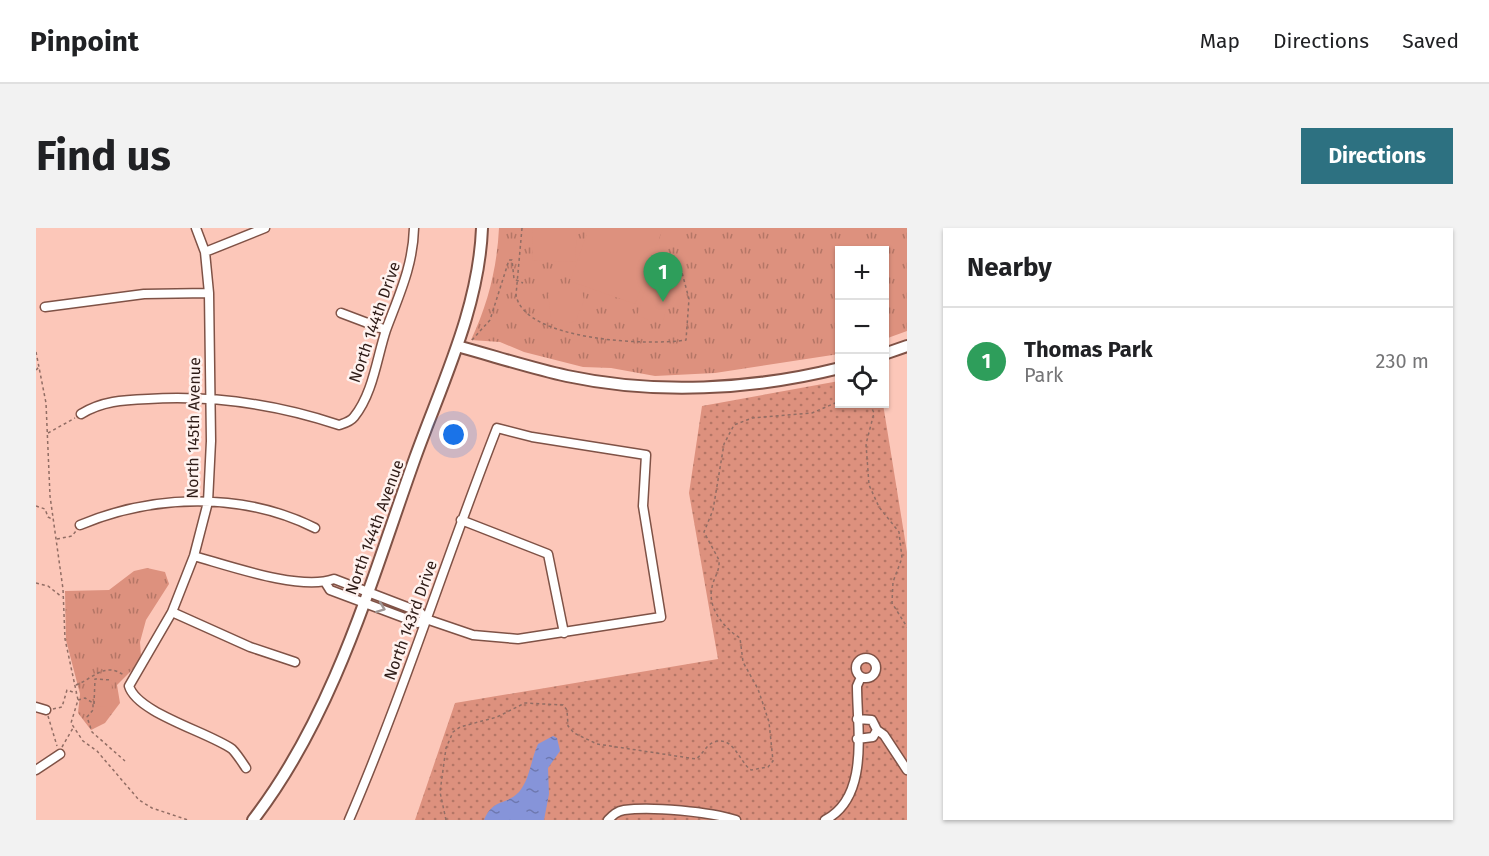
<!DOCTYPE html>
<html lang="en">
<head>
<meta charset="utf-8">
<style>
  body { margin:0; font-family:"Fira Sans",sans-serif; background:#f2f2f2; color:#202124 }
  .controls { position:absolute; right:18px; top:18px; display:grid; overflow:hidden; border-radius:0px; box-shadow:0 2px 4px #0004 }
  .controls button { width:54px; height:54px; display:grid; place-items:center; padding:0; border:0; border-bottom:2px solid #e0e0e0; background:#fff; color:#202124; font:30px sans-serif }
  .you { position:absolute; left:418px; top:207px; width:21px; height:21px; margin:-15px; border:4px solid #fff; border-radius:50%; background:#1a73e8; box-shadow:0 0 0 9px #1a73e833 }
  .badge { display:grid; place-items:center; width:39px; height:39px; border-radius:50%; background:#2d7181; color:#fff; font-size:20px; font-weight:700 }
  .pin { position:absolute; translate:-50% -50px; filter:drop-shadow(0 2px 3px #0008) }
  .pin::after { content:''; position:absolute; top:32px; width:21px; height:18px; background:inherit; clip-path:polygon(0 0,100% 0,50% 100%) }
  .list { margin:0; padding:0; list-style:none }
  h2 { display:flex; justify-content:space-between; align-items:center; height:78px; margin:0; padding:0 24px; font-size:26px }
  h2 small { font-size:20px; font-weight:400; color:#757577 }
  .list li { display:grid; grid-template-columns:39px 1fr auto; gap:18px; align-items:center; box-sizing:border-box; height:108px; padding:0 24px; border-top:2px solid #e0e0e0 }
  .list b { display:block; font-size:22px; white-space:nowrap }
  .list p { margin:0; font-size:20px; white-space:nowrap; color:#757577 }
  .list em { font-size:20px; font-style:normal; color:#757577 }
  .icon { flex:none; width:33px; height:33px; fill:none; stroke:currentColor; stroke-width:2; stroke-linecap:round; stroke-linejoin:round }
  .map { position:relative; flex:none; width:871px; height:592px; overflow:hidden; border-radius:0px }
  header { display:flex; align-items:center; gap:36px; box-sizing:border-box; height:84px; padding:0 30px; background:#fff; border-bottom:2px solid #e0e0e0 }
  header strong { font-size:28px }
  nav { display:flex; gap:33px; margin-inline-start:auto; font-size:21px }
  .intro { display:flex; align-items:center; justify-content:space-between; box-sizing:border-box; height:144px; padding:0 36px }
  h1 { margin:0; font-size:42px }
  .button { padding:15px 27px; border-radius:0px; background:#2d7181; color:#fff; font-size:21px; font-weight:700 }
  main { display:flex; gap:36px; padding:0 36px }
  aside { flex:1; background:#fff; border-radius:0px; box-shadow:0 2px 4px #0004 }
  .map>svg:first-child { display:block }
</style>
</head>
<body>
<header>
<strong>Pinpoint</strong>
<nav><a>Map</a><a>Directions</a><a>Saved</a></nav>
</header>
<div class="intro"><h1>Find us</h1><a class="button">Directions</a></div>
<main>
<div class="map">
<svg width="871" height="592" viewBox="0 0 871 592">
  <defs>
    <pattern id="grass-dots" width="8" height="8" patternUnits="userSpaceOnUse" patternTransform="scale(1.5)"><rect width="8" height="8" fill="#dd917e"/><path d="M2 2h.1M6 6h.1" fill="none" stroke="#b47666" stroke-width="1.8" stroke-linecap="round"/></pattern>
    <pattern id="park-tufts" width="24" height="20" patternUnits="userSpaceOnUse" patternTransform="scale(1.5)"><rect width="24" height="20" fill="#dd917e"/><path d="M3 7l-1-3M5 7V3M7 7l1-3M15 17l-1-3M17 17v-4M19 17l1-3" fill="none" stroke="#b47666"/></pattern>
    <pattern id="water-ripples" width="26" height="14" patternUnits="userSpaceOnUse" patternTransform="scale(1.5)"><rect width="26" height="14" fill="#8694d9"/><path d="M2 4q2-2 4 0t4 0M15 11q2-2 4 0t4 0" fill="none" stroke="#6e78af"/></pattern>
  </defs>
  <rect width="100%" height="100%" fill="#fcc7b9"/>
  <path fill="url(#grass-dots)" d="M 803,153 L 804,176 L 847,176 L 871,324 L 871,592 L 379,592 L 419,475 L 682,431 L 653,265 L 666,178 Z"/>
  <path fill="url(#park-tufts)" d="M 463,0 L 871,0 L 871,103 L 849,111 L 848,22 L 804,22 L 803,126 L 679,145 L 619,148 L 575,140 L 547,139 L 488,124 L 464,114 L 435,112 C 452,76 461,40 463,0 Z
    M 111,340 L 129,344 L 133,356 L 110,392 L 104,414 L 105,428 L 97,441 L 81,457 L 84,475 L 69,495 L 55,502 L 42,485 L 44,466 L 30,412 L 29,363 L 73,362 L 98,343 Z"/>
  <path fill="#dd917e" d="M 497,0 L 541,0 L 539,34 L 496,32 Z
    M 553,0 L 627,0 L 599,76 L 534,53 Z
    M 615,42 L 640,49 L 626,96 L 601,88 Z
    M 536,58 L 546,63 L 548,72 L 540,93 L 533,95 L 515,89 L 512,66 Z
    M 60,452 L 76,453 L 75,479 L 59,478 Z"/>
  <path fill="url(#water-ripples)" d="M 517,508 L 521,510 L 524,523 L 512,540 L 513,566 L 508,592 L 448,592 C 457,570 469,578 483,564 C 494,551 495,531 502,516 Z"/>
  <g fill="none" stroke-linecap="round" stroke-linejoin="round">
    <g stroke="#7f5246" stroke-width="11">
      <path id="minor" d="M 160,0 L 169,24 L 173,65 L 175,213 L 172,274 L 158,328 L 136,384 L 93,458 C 101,485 172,504 196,521 C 201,526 206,534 210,540
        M 169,24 L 229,0
        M 9,79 L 108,66 L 173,65
        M 305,85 L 350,102
        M 45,186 C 66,173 87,172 112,171 C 178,167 240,176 303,197 C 309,195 314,194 318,189 C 337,166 341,129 350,102 C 363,67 377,38 378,0
        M 425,292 L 512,326 L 528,405
        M 44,297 C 118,266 207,264 279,300
        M 158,328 C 194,338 264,363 298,351 L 384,384 L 390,391 L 437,407 L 482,411 L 625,389 L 607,278 L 610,227 L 496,209 L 461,200 C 410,330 368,464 313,592
        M 289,354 L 294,362 L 382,395 L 390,391
        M 136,384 L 214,419 L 259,434
        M820 440a10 10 0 1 1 20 0a10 10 0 1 1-20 0Z
        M 0,479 L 10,482
        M 821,491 L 836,492 L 841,502 L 837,509 L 821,511
        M 841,502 L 848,507 L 871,542
        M 0,542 L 24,526
        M 572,592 C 577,587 581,583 588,582 C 616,578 674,584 700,592
        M 789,592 C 834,569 821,501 821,458 L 825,449"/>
    </g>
    <g stroke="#7f5246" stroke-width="14">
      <path id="major" d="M 421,118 C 458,128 494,140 531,148 C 620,167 716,162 804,140
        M 848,126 L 871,118
        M 217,592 C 298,487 335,353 379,230 C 406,155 443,80 446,0"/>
    </g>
    <path stroke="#916d64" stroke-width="1.5" stroke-dasharray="3 3" stroke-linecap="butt" d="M 486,0 L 480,67 C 488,113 613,118 650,112 L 653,71 L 644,37
      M 436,112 L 454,92 L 473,32 L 476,32 L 478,51 L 487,55
      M 0,124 L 10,175 L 14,268 L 27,361 L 29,411 L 42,472 L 35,495 L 47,513 L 61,523 L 103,572 L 116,580 L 152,592
      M 0,142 L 4,138
      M 834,176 L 838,185 L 830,216 L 833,257 L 843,279 L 863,304 L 866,330 L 857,354 L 856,375 L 871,399
      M 12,205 L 39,190
      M 0,278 L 9,281 L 12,289 L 16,291
      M 21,311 L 36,308 L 40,303
      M 0,355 L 12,358 L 26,369
      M 40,457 C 58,450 69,433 89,448
      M 42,472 L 49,470 L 57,475 L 57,482 L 51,489 L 56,504 L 89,533
      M 58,476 L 59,451 L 76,452
      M 17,481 L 26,479 L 31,462 L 40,465
      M 12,488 L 21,518
      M 26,519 L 37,500
      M 410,592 L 404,564 L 410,520 L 417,504 L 424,499 L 461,489 L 489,475 L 527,477 L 531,482 L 532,498 L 538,505 L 561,516 L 660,531 C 666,527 670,518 676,515 C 697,505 703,534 715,542 L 732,539 L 737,533 L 733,494 L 722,461 L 707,434 L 704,410 C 688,400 671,380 676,359 C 678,349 684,343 683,332 L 668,304 L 677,282 L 688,216 L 698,197 L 716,190 L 776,185 L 804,173"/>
    <use href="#minor" stroke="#fff" stroke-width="8"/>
    <use href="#major" stroke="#fff" stroke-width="10"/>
  </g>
  <defs><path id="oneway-chevron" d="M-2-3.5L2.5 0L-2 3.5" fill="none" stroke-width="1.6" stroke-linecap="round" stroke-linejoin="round" transform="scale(1.5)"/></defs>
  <use stroke="#a19896" href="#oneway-chevron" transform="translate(345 380) rotate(21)"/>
  <g text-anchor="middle" stroke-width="5" stroke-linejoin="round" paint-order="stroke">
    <g font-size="16" fill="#2e1b16" stroke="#fff3f0">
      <text transform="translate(338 94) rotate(-71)" y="6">North 144th Drive</text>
      <text transform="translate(157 200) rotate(-89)" y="6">North 145th Avenue</text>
      <text transform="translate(338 299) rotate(-70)" y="6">North 144th Avenue</text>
      <text transform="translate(374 392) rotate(-70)" y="6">North 143rd Drive</text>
    </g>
  </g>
</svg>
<div class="controls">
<button>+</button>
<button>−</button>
<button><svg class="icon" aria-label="locate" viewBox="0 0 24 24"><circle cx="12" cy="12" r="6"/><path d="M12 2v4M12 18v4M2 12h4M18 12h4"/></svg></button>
</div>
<div class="you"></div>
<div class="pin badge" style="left:627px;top:74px;background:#2e9e5b">1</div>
</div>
<aside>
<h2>Nearby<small></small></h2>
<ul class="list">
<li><span class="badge" style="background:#2e9e5b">1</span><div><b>Thomas Park</b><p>Park</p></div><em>230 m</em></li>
</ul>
</aside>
</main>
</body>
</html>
